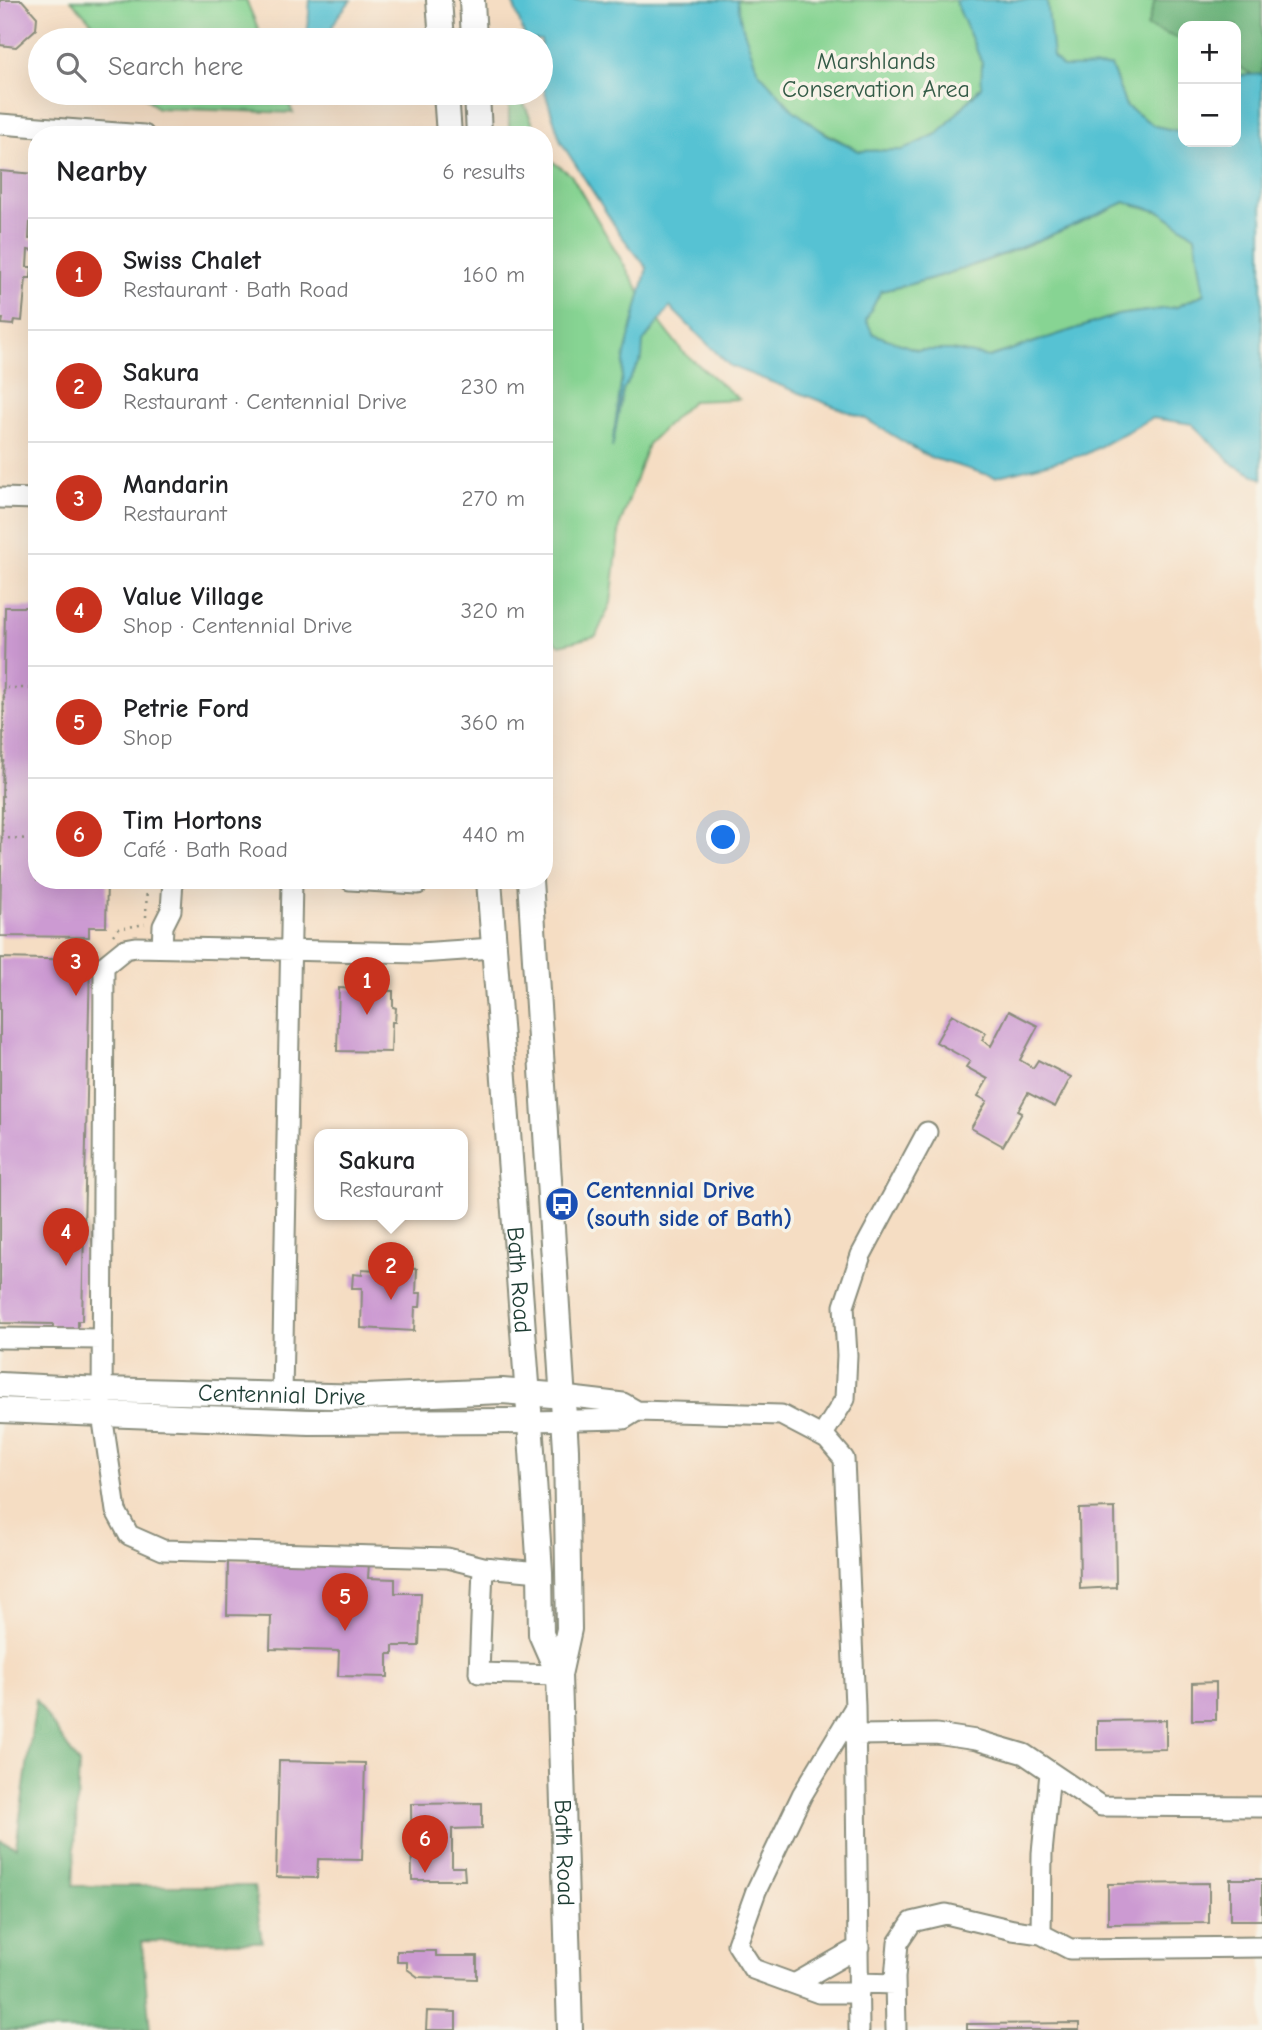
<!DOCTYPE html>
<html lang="en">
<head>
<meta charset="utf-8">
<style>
  body { margin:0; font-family:"Comic Neue",sans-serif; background:#f2f2f2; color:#202124 }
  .controls { position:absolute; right:21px; top:21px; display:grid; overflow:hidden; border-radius:14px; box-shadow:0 7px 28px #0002 }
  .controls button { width:63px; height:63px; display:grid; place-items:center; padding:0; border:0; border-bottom:2px solid #e0e0e0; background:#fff; color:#202124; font:35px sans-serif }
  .you { position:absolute; left:724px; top:838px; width:24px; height:24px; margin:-18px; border:5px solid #fff; border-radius:50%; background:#1a73e8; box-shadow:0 0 0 10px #1a73e833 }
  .badge { display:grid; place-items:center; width:46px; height:46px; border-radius:50%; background:#c8321e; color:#fff; font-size:23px; font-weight:700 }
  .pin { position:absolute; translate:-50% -58px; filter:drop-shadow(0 2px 4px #0008) }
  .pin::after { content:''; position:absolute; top:37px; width:24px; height:21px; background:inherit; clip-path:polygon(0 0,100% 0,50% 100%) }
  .popup { position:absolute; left:314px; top:1129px; width:154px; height:91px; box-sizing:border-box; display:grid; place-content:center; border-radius:14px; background:#fff; filter:drop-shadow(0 2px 5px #0005); font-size:23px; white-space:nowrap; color:#757577 }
  .popup b { font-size:26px; color:#202124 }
  .popup::after { content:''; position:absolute; left:50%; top:100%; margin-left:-14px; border:14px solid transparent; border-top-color:#fff }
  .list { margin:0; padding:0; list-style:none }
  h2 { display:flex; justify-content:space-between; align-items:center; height:91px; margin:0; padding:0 28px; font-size:30px }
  h2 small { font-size:23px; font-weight:400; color:#757577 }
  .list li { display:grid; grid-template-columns:46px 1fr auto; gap:21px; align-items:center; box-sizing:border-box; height:112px; padding:0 28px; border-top:2px solid #e0e0e0 }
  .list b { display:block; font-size:26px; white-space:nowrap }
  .list p { margin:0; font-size:23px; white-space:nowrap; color:#757577 }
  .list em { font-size:23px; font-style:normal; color:#757577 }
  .icon { flex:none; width:38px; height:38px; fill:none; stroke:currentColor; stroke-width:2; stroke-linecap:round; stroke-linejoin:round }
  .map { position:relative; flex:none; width:1262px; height:2030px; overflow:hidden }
  .search { position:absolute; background:#fff; box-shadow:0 7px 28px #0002; left:28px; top:28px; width:525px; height:77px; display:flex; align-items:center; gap:18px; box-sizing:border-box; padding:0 24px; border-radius:38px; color:#757577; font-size:26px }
  .panel { position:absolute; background:#fff; box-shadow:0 7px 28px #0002; left:28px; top:126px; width:525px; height:763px; border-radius:28px }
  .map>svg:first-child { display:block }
</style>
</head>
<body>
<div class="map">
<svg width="1262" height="2030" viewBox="0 0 1262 2030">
  <rect width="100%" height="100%" fill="#f7f3e8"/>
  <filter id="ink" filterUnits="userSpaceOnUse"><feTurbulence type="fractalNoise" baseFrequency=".0143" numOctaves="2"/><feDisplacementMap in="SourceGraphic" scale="14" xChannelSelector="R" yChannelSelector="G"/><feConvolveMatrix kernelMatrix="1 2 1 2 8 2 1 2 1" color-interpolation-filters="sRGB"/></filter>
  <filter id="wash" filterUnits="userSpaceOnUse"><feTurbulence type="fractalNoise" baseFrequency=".00686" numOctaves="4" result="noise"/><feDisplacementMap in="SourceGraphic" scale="28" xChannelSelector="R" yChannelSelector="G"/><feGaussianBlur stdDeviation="1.57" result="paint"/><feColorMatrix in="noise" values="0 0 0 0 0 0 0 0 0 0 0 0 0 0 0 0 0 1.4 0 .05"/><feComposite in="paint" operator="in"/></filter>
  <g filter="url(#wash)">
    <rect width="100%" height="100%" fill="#f5ddc3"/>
    <path fill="#87d493" stroke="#538864" stroke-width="2" d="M 71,0 L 246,0 L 263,40 L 108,40 Z
      M 704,0 L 1262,0 L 1262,74 L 1236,76 L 1236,26 L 1183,26 L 1183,132 L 1155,126 L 1126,106 L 1111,66 L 981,87 L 939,133 L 903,150 L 859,151 L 817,128 L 780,128 Z
      M 141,93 L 284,93 L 293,113 L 157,108 Z
      M 509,93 L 519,93 L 538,135 L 509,135 Z
      M 544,149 L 549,159 L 571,175 L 650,309 L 683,352 L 739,399 L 692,401 L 648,444 L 620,525 L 611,603 L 596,636 L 560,645 L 544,633 Z
      M 1125,202 L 1161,212 L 1195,236 L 1205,293 L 1177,307 L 1118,315 L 989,357 L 951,350 L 917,350 L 873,334 L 865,319 L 881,291 C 966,274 1047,238 1125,202 Z"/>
    <path fill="#6db67d" stroke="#467a58" stroke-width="2" d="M 1155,0 L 1262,0 L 1262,80 L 1236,65 L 1236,26 L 1183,26 L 1183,40 L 1147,27 Z
      M 36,1700 L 79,1764 L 73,1886 L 254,1886 L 262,1942 L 142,1941 L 150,2030 L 0,2030 L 0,1840 L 16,1847 Z"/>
    <path fill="#57c2d3" stroke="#3b8084" stroke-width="2" fill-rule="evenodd" d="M 310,0 L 351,0 L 338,16 L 328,35 L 332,40 L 307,40 Z
      M 512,0 L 737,0 L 741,22 L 758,71 L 792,109 L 827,135 L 859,151 L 903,150 L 939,133 L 981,87 L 982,63 L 955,0 L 1047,0 L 1053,57 L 1063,67 L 1111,66 L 1126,106 L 1155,126 L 1183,132 L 1183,142 L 1236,142 L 1236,76 L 1262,74 L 1262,479 L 1234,465 L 1192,424 L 1152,418 L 1086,454 L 995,477 L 929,457 L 864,418 L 730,366 L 670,307 L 643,342 L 642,358 L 623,390 L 612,448 L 625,354 L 647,268 L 620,234 L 561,142 L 541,80 L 541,40 L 526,40 ZM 1125,202 L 1161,212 L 1195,236 L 1204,294 L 1177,307 L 1118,315 L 989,357 L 951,350 L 917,350 L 873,334 L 866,320 L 881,291 C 966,273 1047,238 1125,202 Z"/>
    <g id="blocks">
      <path fill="#cc9ad2" d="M 0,0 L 22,0 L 37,17 L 36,29 L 16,47 L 0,45 Z
        M 0,171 L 35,174 L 34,182 L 37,183 L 37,194 L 32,194 L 31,210 L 37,211 L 36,222 L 30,222 L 29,239 L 34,239 L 33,251 L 28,250 L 27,267 L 32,267 L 31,278 L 26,278 L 22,321 L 14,320 L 13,325 L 2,324 L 3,319 L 0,319 Z
        M 5,607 L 37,607 L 37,880 L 107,880 L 106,927 L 89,927 L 89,937 L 0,936 Z
        M 0,958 L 90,960 L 82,1321 L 78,1321 L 78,1335 L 53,1334 L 53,1324 L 0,1323 Z
        M 359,971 L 370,972 L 369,990 L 393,991 L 393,1007 L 396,1008 L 395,1022 L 392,1022 L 391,1052 L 337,1051 L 339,988 L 358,989 Z
        M 1009,1011 L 1038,1026 L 1020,1060 L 1033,1068 L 1038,1060 L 1071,1077 L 1055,1107 L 1028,1093 L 1018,1111 L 1022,1113 L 1003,1146 L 971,1128 L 987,1101 L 978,1096 L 988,1079 L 966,1067 L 970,1061 L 936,1042 L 952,1014 L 986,1033 L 982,1040 L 991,1046 Z
        M 377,1267 L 417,1269 L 416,1293 L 421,1293 L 420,1307 L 415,1307 L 414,1331 L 361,1328 L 362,1288 L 352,1288 L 353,1274 L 362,1275 L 362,1269 L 377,1270 Z
        M 1115,1508 L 1116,1587 L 1080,1589 L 1079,1509 Z
        M 228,1560 L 369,1563 L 368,1578 L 395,1579 L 395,1593 L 421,1593 L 419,1646 L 393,1646 L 393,1654 L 388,1654 L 388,1677 L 338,1676 L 339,1651 L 270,1649 L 271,1616 L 227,1615 Z
        M 1216,1682 L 1216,1720 L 1192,1720 L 1192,1683 Z
        M 1166,1720 L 1166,1749 L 1097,1750 L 1097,1721 Z
        M 279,1761 L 365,1763 L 362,1860 L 318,1859 L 317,1878 L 276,1877 Z
        M 482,1803 L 482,1828 L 452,1829 L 452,1867 L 464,1867 L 465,1880 L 412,1880 L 411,1804 Z
        M 1230,1879 L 1262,1879 L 1262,1920 L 1230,1920 Z
        M 1209,1883 L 1209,1923 L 1108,1924 L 1108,1884 Z
        M 397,1951 L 436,1951 L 436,1956 L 477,1956 L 477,1979 L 418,1977 L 407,1969 L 407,1962 L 397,1962 Z
        M 427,2011 L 456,2012 L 456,2030 L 426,2030 Z
        M 1079,2023 L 1079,2030 L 967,2030 L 967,2024 Z"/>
    </g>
  </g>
  <g filter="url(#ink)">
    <use href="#blocks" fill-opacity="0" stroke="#8a8d7c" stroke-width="2"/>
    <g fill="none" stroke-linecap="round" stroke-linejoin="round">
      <g stroke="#8a8d7c" stroke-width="23">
        <path id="minor" d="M 0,124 L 144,135
          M 0,498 L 37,499
          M 350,880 L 418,884
          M 162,947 L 163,926 L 171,910 L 173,880
          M 493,948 L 420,953 L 136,947 L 125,949 L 104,966 L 102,1414 L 116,1511 L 129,1535 L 163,1550 L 447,1558 L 483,1567 L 540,1572
          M 0,1338 L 103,1339
          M 282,1394 L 292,880
          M 564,1396 L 623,1403 L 637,1411 L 781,1415 L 827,1439 L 844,1459 L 855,1706 L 859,2030
          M 530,1421 L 624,1419 L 637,1411
          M 822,1436 L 845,1399 L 847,1355 L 844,1306 L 861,1255 L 927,1132
          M 483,1567 L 479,1673 L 559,1675
          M 855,1707 L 802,1795 L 756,1891 L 737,1944 L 753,1969 L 819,1993 L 859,1993
          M 856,1735 L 936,1734 L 976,1740 L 1024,1754 L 1101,1806 L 1262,1807
          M 1041,1934 L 1042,1853 L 1050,1773
          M 796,1983 L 859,1947
          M 859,1983 L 895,1984
          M 896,2030 L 895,1978 L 898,1943 L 912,1922 L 946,1914 L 1013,1930 L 1041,1934 L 1070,1949 L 1262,1947"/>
      </g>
      <g stroke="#8a8d7c" stroke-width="28">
        <g id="major">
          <path d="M 439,0 L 442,40"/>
          <path d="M 472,0 L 474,40"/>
          <path d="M 446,93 L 449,135"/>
          <path d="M 477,93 L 479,135"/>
          <path id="s1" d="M 489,880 L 532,1450 L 540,1572 L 541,1634 L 559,1675"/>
          <path id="s2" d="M 530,880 L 566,1449 L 569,1629 L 559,1675 L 570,2030"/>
          <path id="s3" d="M 0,1385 L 102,1390 L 366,1397 L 502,1391 L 564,1396"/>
          <path d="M 0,1410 L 309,1422 L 530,1421"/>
        </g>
      </g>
      <path stroke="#8a8d7c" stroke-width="2.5" stroke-dasharray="2 5" stroke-linecap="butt" d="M 37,688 L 4,688 L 2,838 L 37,839
        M 146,917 L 147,880
        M 113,935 L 118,929 L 145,924"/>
      <use href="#minor" stroke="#fff" stroke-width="19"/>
      <use href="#major" stroke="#fff" stroke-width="24"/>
    </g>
  </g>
  <defs>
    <g id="bus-disc" transform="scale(1.75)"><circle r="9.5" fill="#1a4fb4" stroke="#f7f3e8"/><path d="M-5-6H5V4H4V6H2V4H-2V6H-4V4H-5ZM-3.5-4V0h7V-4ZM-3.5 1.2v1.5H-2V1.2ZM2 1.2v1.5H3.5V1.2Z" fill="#fff"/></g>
  </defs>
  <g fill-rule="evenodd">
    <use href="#bus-disc" x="562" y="1204"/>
  </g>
  <g text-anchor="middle" stroke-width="7" stroke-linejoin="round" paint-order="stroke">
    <g font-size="24" fill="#345b47" stroke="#f7f3e8">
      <text x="876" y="69">Marshlands<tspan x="876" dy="28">Conservation Area</tspan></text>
    </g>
    <g font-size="24" font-weight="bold" fill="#164399" stroke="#f7f3e8" text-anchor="start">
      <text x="586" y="1198">Centennial Drive<tspan x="586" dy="28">(south side of Bath)</tspan></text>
    </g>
    <g font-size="24" fill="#1f3d34" stroke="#f7f3e8">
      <text dy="8" stroke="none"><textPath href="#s1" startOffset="401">Bath Road</textPath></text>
      <text dy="8" stroke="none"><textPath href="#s3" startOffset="282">Centennial Drive</textPath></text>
      <text dy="8" stroke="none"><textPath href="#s2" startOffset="975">Bath Road</textPath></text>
    </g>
  </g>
</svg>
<div class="controls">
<button>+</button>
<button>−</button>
</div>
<div class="you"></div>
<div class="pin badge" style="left:367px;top:1015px">1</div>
<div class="pin badge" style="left:391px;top:1300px">2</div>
<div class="popup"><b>Sakura</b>Restaurant</div>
<div class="pin badge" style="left:76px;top:996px">3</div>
<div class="pin badge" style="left:66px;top:1266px">4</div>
<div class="pin badge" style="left:345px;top:1631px">5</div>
<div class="pin badge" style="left:425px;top:1873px">6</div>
<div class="search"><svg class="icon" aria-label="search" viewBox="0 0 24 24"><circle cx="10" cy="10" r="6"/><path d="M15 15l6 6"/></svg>Search here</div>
<section class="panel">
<h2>Nearby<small>6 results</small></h2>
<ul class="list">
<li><span class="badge">1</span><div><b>Swiss Chalet</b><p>Restaurant · Bath Road</p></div><em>160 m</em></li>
<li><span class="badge">2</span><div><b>Sakura</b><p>Restaurant · Centennial Drive</p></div><em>230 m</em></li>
<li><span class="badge">3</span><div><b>Mandarin</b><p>Restaurant</p></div><em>270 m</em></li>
<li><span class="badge">4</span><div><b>Value Village</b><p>Shop · Centennial Drive</p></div><em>320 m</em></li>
<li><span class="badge">5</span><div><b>Petrie Ford</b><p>Shop</p></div><em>360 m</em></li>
<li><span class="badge">6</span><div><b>Tim Hortons</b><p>Café · Bath Road</p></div><em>440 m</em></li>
</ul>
</section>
</div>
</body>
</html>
